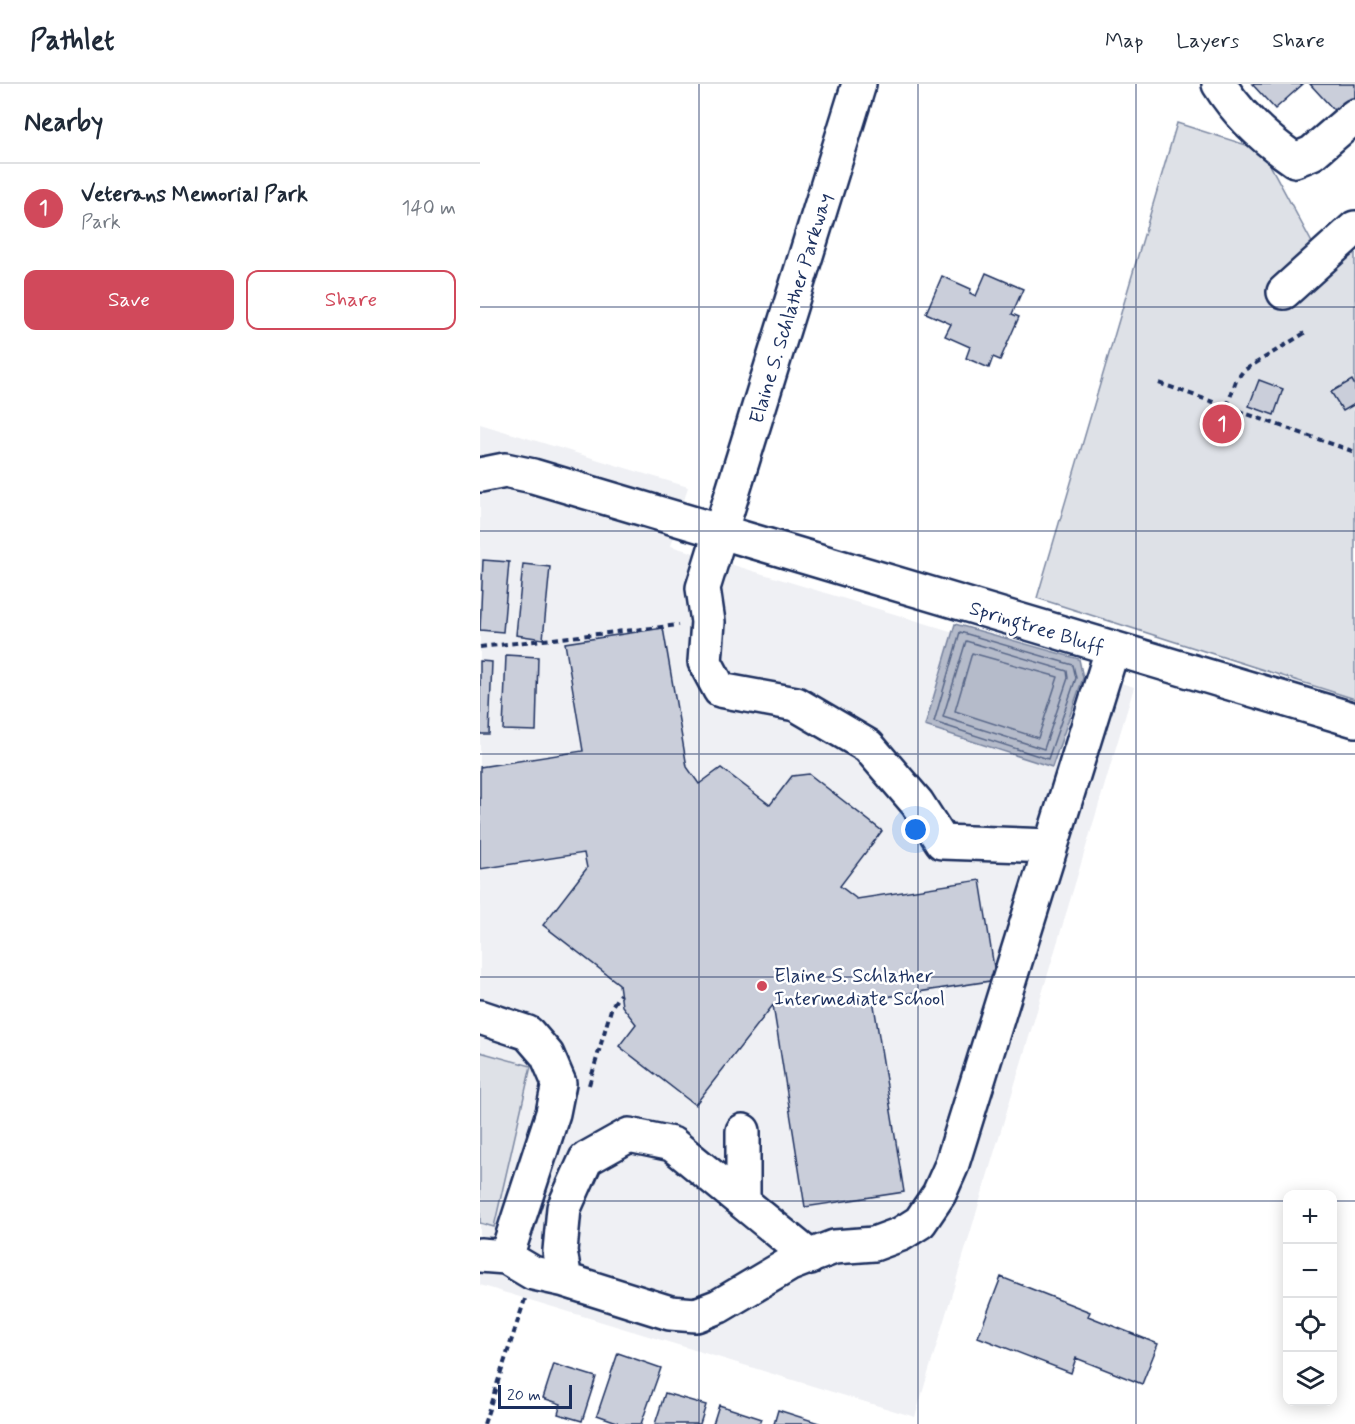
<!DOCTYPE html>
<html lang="en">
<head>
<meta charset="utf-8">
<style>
  body { margin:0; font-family:Mynerve,sans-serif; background:#f6f6f7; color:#1f2937 }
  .controls { position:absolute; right:18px; bottom:18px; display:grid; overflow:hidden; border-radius:12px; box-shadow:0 3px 15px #0003 }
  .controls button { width:54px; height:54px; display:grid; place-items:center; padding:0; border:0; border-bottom:2px solid #e0e1e3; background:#fff; color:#1f2937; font:30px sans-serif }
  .scale { position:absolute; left:18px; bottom:15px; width:74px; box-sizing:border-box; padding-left:6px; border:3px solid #1b2f5e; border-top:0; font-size:16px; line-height:21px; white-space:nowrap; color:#1b2f5e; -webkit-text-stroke:4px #fff; paint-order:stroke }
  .you { position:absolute; left:436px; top:746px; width:21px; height:21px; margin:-15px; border:4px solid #fff; border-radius:50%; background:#1a73e8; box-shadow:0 0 0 9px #1a73e833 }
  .badge { display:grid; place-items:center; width:39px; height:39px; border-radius:50%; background:#d1495b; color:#fff; font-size:20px; font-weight:700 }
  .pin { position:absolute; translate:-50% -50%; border:3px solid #fff; box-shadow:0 2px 6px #0006 }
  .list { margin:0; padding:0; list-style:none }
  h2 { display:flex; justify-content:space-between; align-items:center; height:78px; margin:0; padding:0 24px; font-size:26px }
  h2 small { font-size:20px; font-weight:400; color:#747a83 }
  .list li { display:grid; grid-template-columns:39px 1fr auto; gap:18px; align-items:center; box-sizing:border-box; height:90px; padding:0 24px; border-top:2px solid #e0e1e3 }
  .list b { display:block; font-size:22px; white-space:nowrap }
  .list p { margin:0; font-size:20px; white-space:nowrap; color:#747a83 }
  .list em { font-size:20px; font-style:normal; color:#747a83 }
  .actions { display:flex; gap:12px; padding:18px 24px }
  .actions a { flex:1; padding:14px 0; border:2px solid #d1495b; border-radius:12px; text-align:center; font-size:21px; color:#d1495b }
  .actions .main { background:#d1495b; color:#fff }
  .icon { flex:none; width:33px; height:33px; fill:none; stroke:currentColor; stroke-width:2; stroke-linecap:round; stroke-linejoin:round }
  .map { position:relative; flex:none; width:875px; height:1340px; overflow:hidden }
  header { display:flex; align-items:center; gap:36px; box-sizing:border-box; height:84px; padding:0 30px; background:#fff; border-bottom:2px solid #e0e1e3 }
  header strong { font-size:28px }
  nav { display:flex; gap:33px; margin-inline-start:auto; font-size:21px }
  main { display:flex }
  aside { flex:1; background:#fff }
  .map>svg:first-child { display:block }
</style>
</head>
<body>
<header>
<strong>Pathlet</strong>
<nav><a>Map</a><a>Layers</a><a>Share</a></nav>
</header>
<main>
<aside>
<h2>Nearby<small></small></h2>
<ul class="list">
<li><span class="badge">1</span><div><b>Veterans Memorial Park</b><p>Park</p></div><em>140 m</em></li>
</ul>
<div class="actions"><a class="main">Save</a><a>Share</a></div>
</aside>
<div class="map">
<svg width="875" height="1340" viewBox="0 0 875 1340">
  <rect width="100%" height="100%" fill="#fff"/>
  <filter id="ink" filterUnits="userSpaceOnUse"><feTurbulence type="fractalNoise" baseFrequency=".0167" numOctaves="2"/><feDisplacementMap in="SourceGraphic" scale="12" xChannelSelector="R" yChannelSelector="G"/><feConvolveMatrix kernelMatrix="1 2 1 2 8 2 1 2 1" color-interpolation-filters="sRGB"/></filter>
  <g filter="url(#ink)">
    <path fill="#eff0f4" d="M 0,340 L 208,403 L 191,462 L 654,603 L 435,1333 L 0,1201 Z"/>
    <path fill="#dee1e7" stroke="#7c88a2" stroke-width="1.5" d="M 697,39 L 782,66 L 836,166 L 875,129 L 875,615 L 557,514 Z
      M 0,968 L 51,982 L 14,1143 L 0,1139 Z"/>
    <path fill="#b5bbca" stroke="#77839f" stroke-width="1.5" d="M 475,540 L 599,575 L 603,594 L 572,683 L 445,642 Z"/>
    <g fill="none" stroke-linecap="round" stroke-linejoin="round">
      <path stroke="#596789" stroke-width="1.5" d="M 480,548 L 593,581 L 596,594 L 568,675 L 454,638 Z
        M 486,557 L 587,587 L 588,594 L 564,665 L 463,633 Z
        M 492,569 L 578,593 L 558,654 L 475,627 Z"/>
    </g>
    <path fill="#caceda" stroke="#1b2f5e" stroke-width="1.5" d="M 772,0 L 823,0 L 795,25 Z
      M 830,0 L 875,0 L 875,49 Z
      M 506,189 L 543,205 L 532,230 L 539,233 L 520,276 L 513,273 L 509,284 L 486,274 L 490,263 L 465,252 L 471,240 L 446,229 L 462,192 L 491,205 L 490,209 L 496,212 Z
      M 779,296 L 803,305 L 794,331 L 769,322 Z
      M 872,296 L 875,302 L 875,320 L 863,327 L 851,308 Z
      M 3,476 L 29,478 L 23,548 L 0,546 Z
      M 43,480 L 70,483 L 63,555 L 36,551 Z
      M 183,544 L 207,683 L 219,700 L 241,684 L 290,721 L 312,692 L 329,690 L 402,747 L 360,802 L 377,815 L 500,796 L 516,896 L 393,915 L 424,1108 L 325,1123 L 293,921 L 215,1021 L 139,962 L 156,940 L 142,922 L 139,900 L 63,841 L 107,784 L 104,769 L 0,785 L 0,683 L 103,667 L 85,559 Z
      M 26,571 L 58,573 L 56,647 L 23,646 Z
      M 0,577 L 12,578 L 9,650 L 0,650 Z
      M 521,1193 L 610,1228 L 608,1232 L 678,1260 L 662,1300 L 596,1274 L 591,1289 L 498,1253 Z
      M 138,1269 L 181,1284 L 161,1340 L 136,1340 L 137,1338 L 117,1331 Z
      M 74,1280 L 116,1293 L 102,1337 L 78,1330 L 81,1320 L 63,1314 Z
      M 185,1309 L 226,1321 L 220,1340 L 175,1340 Z
      M 239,1321 L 282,1335 L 280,1340 L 233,1340 Z
      M 298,1326 L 339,1339 L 338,1340 L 294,1340 Z"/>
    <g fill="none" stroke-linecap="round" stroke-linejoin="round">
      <g stroke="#1b2f5e" stroke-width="38">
        <path id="minor" d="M 379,0 L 223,504 L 228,538 L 225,578 L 240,606 L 316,620 L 388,662 L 437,719 L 462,758 L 571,762
          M 739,0 C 757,29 786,56 815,76 L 832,69 L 875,32
          M 804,208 L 875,144
          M 0,391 L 25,386 L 53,392 L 875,636
          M 0,933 L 48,949 L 67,971 L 79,999 L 73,1029 L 26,1173
          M 263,1047 L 263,1117
          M 0,1171 L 26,1173 L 53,1189 L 85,1196 L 190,1229 L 216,1231 L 239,1222 L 310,1180 L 354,1163 L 394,1160 L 421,1150 L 440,1138 L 459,1110 L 471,1083 L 632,566
          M 85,1196 L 80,1167 L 84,1124 L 106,1075 L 149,1051 L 192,1060 L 330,1173"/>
      </g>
      <path stroke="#1b2f5e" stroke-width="4" stroke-dasharray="6 4.5" stroke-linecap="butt" d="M 679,299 L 875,368
        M 747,322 L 756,297 L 763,287 L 828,247
        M 0,563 L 199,541
        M 109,1001 L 132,922 L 140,910
        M 4,1340 L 45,1215"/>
      <use href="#minor" stroke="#fff" stroke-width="33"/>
    </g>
  </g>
  <path fill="none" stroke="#1b2f5e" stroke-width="1.5" stroke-opacity="0.55" d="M 219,0 L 219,1340M 438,0 L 438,1340M 656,0 L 656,1340M 0,223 L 875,223M 0,447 L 875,447M 0,670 L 875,670M 0,893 L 875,893M 0,1117 L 808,1117M 852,1117 L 875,1117"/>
  <circle fill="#d1495b" stroke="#fff" stroke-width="2" cx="282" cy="902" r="6"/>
  <g text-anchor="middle" stroke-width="5" stroke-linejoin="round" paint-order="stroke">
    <g font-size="20" fill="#1b2f5e" stroke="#fff">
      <text transform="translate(310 224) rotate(-73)" y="7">Elaine S. Schlather Parkway</text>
      <text transform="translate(557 543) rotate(17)" y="7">Springtree Bluff</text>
    </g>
    <g font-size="20" fill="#1b2f5e" stroke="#fff" text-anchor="start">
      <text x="294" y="898">Elaine S. Schlather<tspan x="294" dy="23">Intermediate School</tspan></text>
    </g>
  </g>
</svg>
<div class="controls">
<button>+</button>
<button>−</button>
<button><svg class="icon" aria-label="locate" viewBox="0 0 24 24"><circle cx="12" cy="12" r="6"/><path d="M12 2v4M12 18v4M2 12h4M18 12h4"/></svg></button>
<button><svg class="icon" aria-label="layers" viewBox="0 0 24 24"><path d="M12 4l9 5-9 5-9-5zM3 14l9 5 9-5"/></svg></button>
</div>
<div class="scale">20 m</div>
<div class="you"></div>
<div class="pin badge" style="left:742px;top:340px">1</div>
</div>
</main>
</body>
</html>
